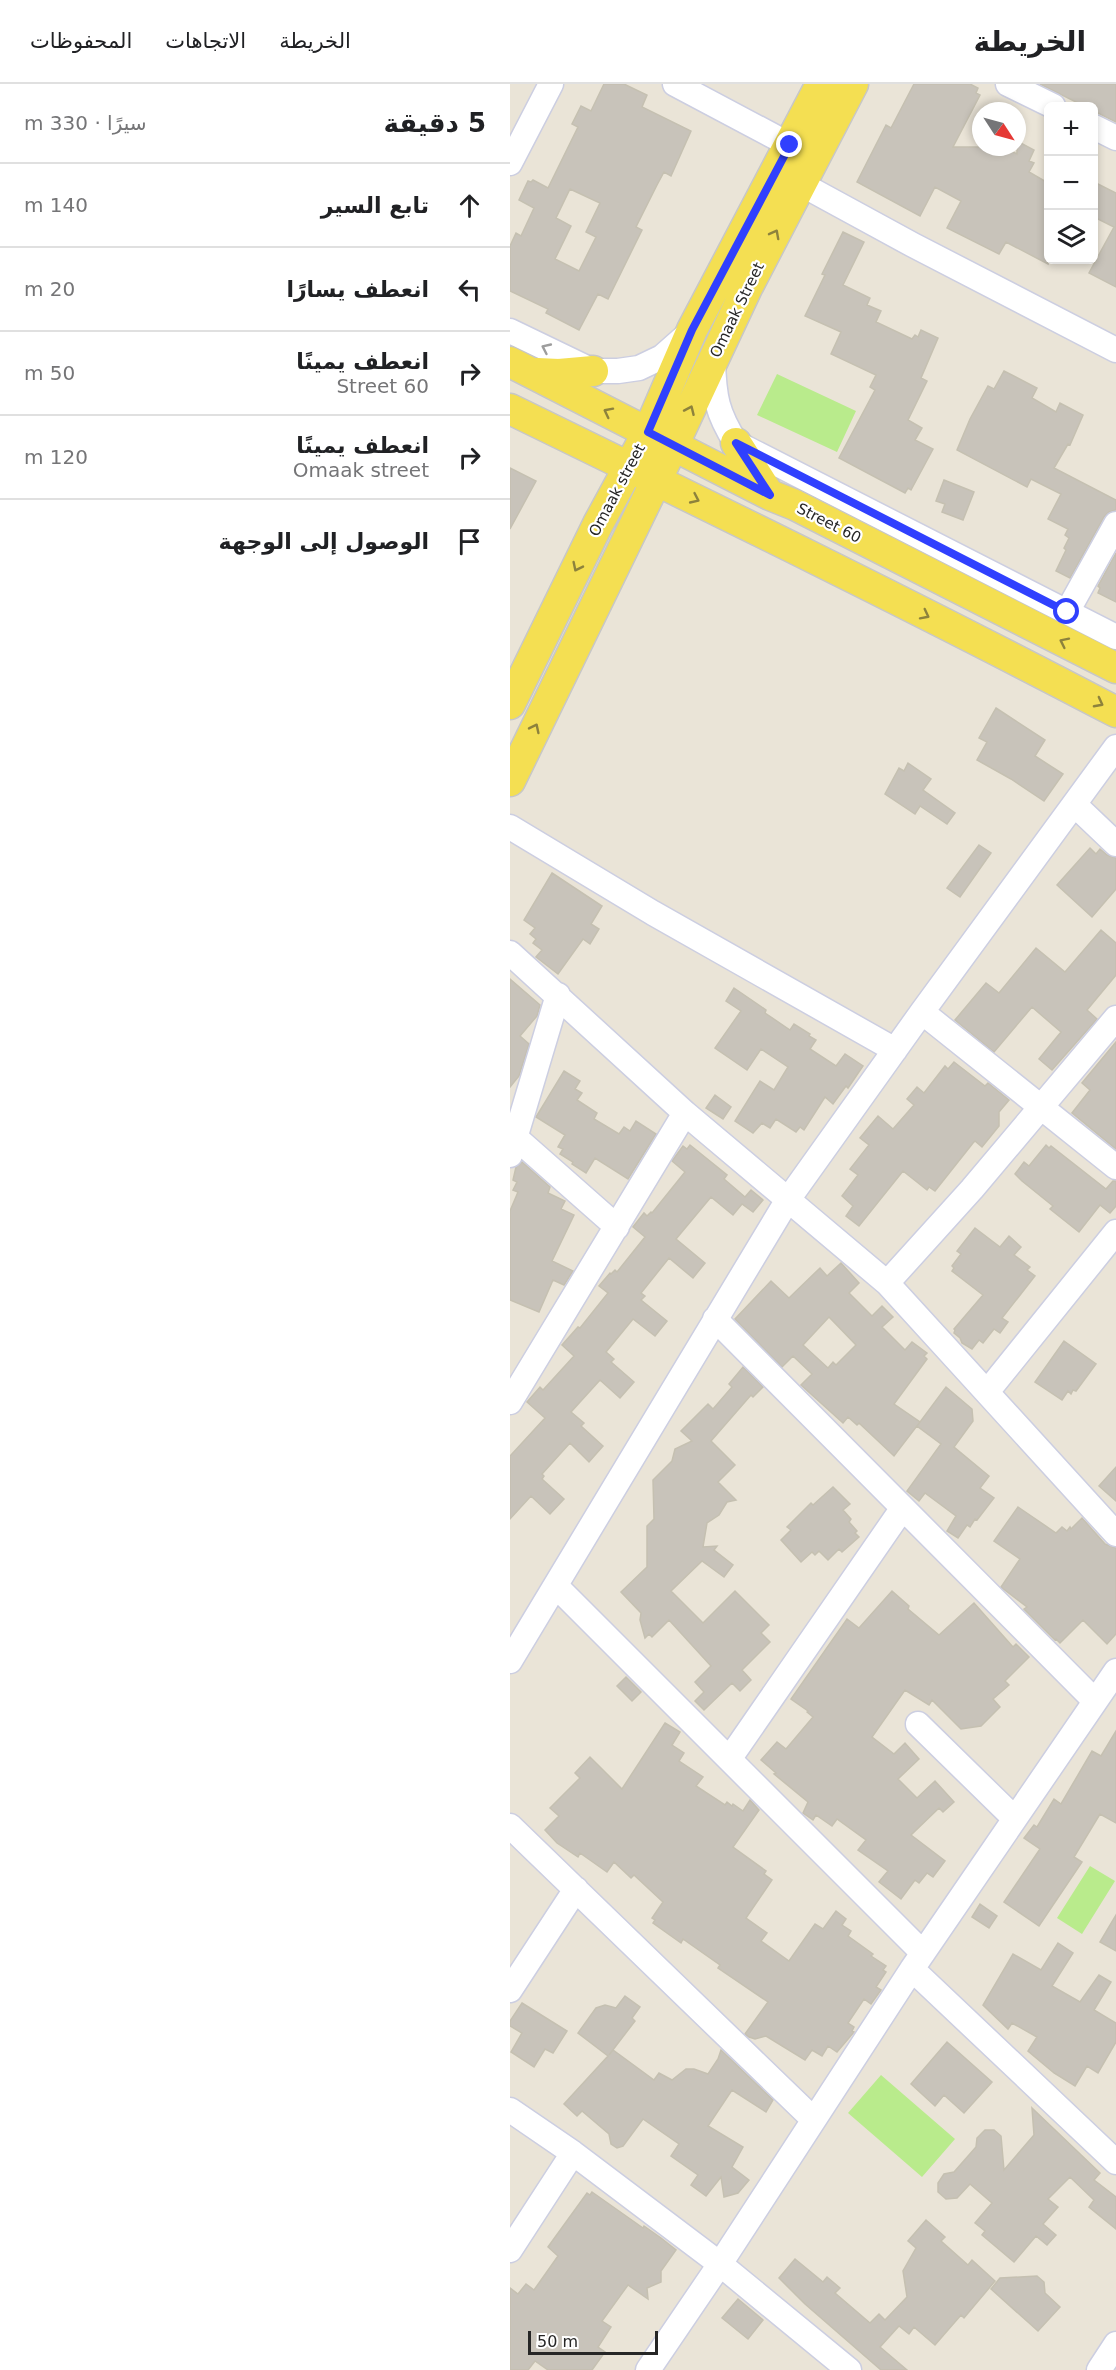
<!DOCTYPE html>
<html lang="ar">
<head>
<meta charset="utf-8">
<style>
  body { margin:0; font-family:"DejaVu Sans","Noto Sans Arabic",sans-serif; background:#f2f2f2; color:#202124; direction:rtl }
  .controls { position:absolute; right:18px; top:18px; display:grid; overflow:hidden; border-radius:9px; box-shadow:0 3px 9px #0003 }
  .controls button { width:54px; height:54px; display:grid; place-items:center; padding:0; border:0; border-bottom:2px solid #e0e0e0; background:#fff; color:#202124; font:30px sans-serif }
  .compass { position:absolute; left:462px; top:18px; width:54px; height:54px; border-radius:50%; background:#fff; box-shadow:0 3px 9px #0003; rotate:126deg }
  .scale { position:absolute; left:18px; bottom:15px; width:130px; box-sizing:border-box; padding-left:6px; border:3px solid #262626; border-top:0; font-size:16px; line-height:21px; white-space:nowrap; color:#262626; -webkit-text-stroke:4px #fff; paint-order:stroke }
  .stop { position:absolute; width:18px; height:18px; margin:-14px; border:4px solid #3040fe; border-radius:50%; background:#fff }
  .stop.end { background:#3040fe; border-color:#fff; box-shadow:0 2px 6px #0008 }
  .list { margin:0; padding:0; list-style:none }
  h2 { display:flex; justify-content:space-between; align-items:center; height:78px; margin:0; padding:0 24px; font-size:26px }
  h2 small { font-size:20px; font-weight:400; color:#757577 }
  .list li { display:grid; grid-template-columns:39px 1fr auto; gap:18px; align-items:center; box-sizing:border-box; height:84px; padding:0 24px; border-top:2px solid #e0e0e0 }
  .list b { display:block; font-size:22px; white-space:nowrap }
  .list p { margin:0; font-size:20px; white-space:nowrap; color:#757577 }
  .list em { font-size:20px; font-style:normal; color:#757577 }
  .icon { flex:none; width:33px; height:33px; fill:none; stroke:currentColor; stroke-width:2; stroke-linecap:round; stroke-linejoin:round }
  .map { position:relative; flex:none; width:606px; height:2286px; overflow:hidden; direction:ltr }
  header { display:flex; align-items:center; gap:36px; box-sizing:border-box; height:84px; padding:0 30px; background:#fff; border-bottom:2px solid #e0e0e0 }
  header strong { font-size:28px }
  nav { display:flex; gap:33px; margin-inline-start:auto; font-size:21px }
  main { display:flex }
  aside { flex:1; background:#fff }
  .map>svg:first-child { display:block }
</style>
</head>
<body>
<header>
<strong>الخريطة</strong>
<nav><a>الخريطة</a><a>الاتجاهات</a><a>المحفوظات</a></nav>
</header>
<main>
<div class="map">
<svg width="606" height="2286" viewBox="0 0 606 2286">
  <rect width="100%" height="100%" fill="#eae4d7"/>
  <path fill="#b9eb8c" d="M 267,290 L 346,327 L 327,368 L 247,331 Z
    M 580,1782 L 605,1797 L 572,1850 L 547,1834 Z
    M 371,1991 L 445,2055 L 412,2093 L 338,2029 Z"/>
  <path fill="#c8c3ba" stroke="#c5c0b1" stroke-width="1.5" fill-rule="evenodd" d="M 94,0 L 114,0 L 137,11 L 132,23 L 181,47 L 161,92 L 154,88 L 147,101 L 126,143 L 132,146 L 98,215 L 88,210 L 69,246 L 36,229 L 38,225 L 0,207 L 0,162 L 6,149 L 11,152 L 24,124 L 9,116 L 18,97 L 21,98 L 23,96 L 38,104 L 68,43 L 62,40 L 71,22 L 81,27 ZM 60,105 L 90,119 L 76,148 L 86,153 L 69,187 L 45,175 L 61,142 L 46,134 Z
    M 404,0 L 460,0 L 468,4 L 466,9 L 470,11 L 443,63 L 493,63 L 507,70 L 507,57 L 524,66 L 519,77 L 524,79 L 519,88 L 538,99 L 538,180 L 496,158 L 489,170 L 437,144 L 451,117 L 425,103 L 410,132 L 347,98 L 376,41 L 381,44 Z
    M 530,0 L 606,0 L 606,38 L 584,27 L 584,22 L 574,22 Z
    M 584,98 L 606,109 L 606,203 L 579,189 L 604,143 L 584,133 Z
    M 333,148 L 354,158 L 333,201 L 360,214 L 357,221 L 371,227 L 366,238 L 402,255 L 405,251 L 408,253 L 411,246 L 428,254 L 411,294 L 417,297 L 398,336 L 412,344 L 405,356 L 423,365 L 401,406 L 398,404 L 395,409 L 329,374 L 365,306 L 360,303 L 366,291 L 321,270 L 331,248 L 295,232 L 315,191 L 312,190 Z
    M 494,287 L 527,304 L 522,314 L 546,328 L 550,319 L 573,331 L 560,361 L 558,360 L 544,384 L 606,416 L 606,426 L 599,428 L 594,433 L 560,494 L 546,487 L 556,466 L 554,464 L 559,454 L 555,451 L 558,445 L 538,435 L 551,410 L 521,395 L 517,403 L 447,366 L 460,335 L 478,302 L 484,305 Z
    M 0,384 L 26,397 L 0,445 Z
    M 434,396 L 464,408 L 453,436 L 432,428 L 435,420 L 426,417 Z
    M 606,469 L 606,518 L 588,509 L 590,504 L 588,502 Z
    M 486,624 L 535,656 L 525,672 L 553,690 L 534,717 L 501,695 L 467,676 L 477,658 L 469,654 Z
    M 398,679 L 421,695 L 413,706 L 445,729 L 437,740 L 410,722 L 405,730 L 375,710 L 389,684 L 394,687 Z
    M 469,761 L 481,769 L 450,813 L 437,804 Z
    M 580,764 L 586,770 L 590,765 L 597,771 L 606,774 L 606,805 L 582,833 L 547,801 Z
    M 42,789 L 92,822 L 81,840 L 89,845 L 80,860 L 73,855 L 48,890 L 26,873 L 32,866 L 23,859 L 26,855 L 20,850 L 25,844 L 14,836 Z
    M 591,846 L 606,859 L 606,891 L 577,926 L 587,935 L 542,986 L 529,975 L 551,948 L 522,923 L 484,968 L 445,936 L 476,899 L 489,909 L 526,864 L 555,888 Z
    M 0,895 L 30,921 L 27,932 L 10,952 L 19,960 L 9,992 L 0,1003 Z
    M 224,904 L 256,926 L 255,929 L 280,946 L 284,940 L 300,950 L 299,952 L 306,956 L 300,965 L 326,982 L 335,970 L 353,982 L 338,1004 L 336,1002 L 323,1020 L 315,1013 L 294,1046 L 290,1043 L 286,1048 L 266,1035 L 260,1044 L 252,1039 L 243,1049 L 225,1037 L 250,997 L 264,1006 L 278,983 L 251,965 L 237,986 L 205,964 L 231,927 L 216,917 Z
    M 606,958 L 606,1065 L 562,1029 L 580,1006 L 572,999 Z
    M 444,978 L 475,1002 L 478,999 L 499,1016 L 489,1028 L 489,1042 L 472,1063 L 465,1057 L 463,1059 L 425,1107 L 419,1103 L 417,1106 L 393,1087 L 349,1142 L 336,1132 L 343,1122 L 332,1112 L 348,1091 L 340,1085 L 359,1061 L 350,1054 L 368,1032 L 383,1045 L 404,1021 L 397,1015 L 407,1003 L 414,1009 L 435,982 L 438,985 Z
    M 54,987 L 70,997 L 65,1005 L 72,1009 L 67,1016 L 87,1029 L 84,1035 L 109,1050 L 114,1043 L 120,1047 L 126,1037 L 146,1050 L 118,1095 L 85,1074 L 76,1089 L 62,1080 L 63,1078 L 50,1070 L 53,1065 L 48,1063 L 55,1051 L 26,1033 Z
    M 205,1011 L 221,1023 L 213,1035 L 196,1024 Z
    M 180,1061 L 217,1091 L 214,1095 L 235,1113 L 241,1106 L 253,1116 L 243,1128 L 232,1120 L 223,1131 L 201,1113 L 166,1155 L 195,1179 L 183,1194 L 159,1174 L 131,1209 L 135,1212 L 131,1216 L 157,1237 L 145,1252 L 123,1235 L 96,1268 L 104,1275 L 101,1278 L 124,1298 L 110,1314 L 90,1296 L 61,1328 L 74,1339 L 71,1342 L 93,1362 L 79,1378 L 60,1359 L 32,1390 L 34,1392 L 32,1395 L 54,1415 L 40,1430 L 21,1412 L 0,1435 L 0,1372 L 35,1334 L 17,1318 L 30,1303 L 33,1306 L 64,1272 L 52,1261 L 68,1243 L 70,1244 L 98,1209 L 89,1202 L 100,1189 L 101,1190 L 105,1186 L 107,1188 L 135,1153 L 123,1143 L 134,1129 L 137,1132 L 141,1128 L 142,1129 L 175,1088 L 162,1077 L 173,1062 L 177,1065 Z
    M 536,1061 L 539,1064 L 541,1062 L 596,1105 L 603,1097 L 606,1097 L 606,1122 L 600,1129 L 590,1121 L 569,1148 L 540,1125 L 543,1122 L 512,1097 L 505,1090 L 514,1078 L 519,1082 Z
    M 12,1078 L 40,1103 L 38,1109 L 55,1117 L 51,1125 L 64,1131 L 42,1177 L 63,1187 L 54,1201 L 43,1196 L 29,1228 L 0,1216 L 0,1127 L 8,1108 L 3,1106 L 7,1098 L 3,1096 L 6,1083 Z
    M 465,1144 L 490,1163 L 499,1152 L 511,1163 L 504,1171 L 520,1183 L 517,1186 L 525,1192 L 492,1234 L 498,1238 L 490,1249 L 484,1245 L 473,1259 L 469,1256 L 462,1265 L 452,1259 L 450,1254 L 444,1249 L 445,1246 L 444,1245 L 473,1211 L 442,1187 L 444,1184 L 442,1182 L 451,1170 L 447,1167 Z
    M 331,1179 L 349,1199 L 339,1209 L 362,1232 L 372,1222 L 383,1233 L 372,1243 L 395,1266 L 402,1258 L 417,1269 L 414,1272 L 417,1275 L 384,1320 L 410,1338 L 384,1372 L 349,1339 L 347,1341 L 338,1333 L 333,1339 L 291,1301 L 302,1290 L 283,1272 L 272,1283 L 225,1235 L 261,1197 L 279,1214 L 310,1184 L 317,1192 ZM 319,1233 L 346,1261 L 326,1281 L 323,1278 L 318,1284 L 293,1261 Z
    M 554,1257 L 586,1280 L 566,1307 L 563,1306 L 561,1310 L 558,1307 L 552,1316 L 525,1298 Z
    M 233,1283 L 253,1303 L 243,1313 L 241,1311 L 201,1357 L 225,1381 L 208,1398 L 226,1416 L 217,1418 L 209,1431 L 197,1439 L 193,1463 L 207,1462 L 204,1466 L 223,1481 L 214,1493 L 192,1477 L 161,1507 L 193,1539 L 225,1507 L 259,1541 L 251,1549 L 260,1558 L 232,1586 L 241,1596 L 230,1607 L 222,1599 L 194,1626 L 185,1617 L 194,1608 L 185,1598 L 201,1582 L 159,1536 L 142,1553 L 139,1550 L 135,1554 L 130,1536 L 131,1529 L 111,1508 L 137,1483 L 137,1442 L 144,1435 L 143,1396 L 162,1377 L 165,1365 L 182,1357 L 171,1347 L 198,1320 L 203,1325 L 222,1303 L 219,1300 Z
    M 436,1303 L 462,1325 L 463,1337 L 444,1363 L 479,1392 L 470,1404 L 484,1414 L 467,1436 L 465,1435 L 460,1443 L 457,1441 L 448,1454 L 437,1447 L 446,1432 L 415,1409 L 409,1417 L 397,1407 L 431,1360 L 407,1342 Z
    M 606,1383 L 606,1417 L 589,1402 Z
    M 323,1403 L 340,1420 L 333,1426 L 341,1435 L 339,1438 L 347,1447 L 345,1449 L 349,1453 L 332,1468 L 329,1465 L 318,1476 L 309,1467 L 305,1471 L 302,1468 L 291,1478 L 271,1456 L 281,1446 L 277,1443 L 301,1419 L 303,1421 Z
    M 508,1423 L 546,1449 L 552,1443 L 557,1447 L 560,1443 L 561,1445 L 572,1434 L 595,1460 L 606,1464 L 606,1550 L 597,1560 L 573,1536 L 550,1559 L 546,1555 L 545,1556 L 514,1525 L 517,1523 L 491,1503 L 510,1475 L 484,1457 Z
    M 382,1507 L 399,1522 L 398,1525 L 429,1551 L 464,1519 L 503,1563 L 506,1560 L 519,1573 L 495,1597 L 499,1601 L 483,1615 L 490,1623 L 471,1642 L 451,1645 L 422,1616 L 419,1621 L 395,1606 L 362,1653 L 384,1670 L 395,1659 L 409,1675 L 388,1695 L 407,1714 L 425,1697 L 444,1718 L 433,1728 L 429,1724 L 401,1751 L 435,1777 L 423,1793 L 417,1789 L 409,1799 L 405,1796 L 391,1815 L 369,1798 L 378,1787 L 348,1766 L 356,1756 L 327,1735 L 322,1742 L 306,1731 L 303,1736 L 293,1729 L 298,1718 L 264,1690 L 266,1689 L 251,1676 L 267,1658 L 276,1665 L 303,1633 L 297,1628 L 298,1627 L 281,1615 L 337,1535 L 349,1544 Z
    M 116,1593 L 131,1608 L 122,1617 L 107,1602 Z
    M 155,1639 L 170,1648 L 162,1661 L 174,1669 L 169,1677 L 193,1693 L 186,1702 L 215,1721 L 217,1718 L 222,1722 L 223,1720 L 233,1727 L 240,1716 L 249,1726 L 223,1763 L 256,1787 L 254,1790 L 262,1796 L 236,1834 L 257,1849 L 251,1857 L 279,1877 L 305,1840 L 313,1845 L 326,1827 L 336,1835 L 332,1841 L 341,1847 L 338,1852 L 363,1870 L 361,1872 L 376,1882 L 373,1886 L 376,1888 L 366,1903 L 371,1906 L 361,1920 L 354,1915 L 338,1939 L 344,1943 L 342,1947 L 344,1948 L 327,1968 L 318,1962 L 312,1972 L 302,1966 L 295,1976 L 256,1952 L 245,1955 L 239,1953 L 235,1950 L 258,1918 L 208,1884 L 210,1881 L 173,1855 L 171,1859 L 143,1839 L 145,1836 L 142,1834 L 153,1818 L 124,1791 L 121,1794 L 104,1778 L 97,1788 L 70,1769 L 68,1773 L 47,1759 L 35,1746 L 49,1732 L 40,1724 L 70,1694 L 65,1689 L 80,1673 L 112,1705 Z
    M 606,1647 L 606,1739 L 590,1730 L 564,1773 L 572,1778 L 529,1842 L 494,1818 L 530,1765 L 514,1754 L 524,1741 L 527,1743 L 544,1715 L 551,1720 L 582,1667 L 591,1672 Z
    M 470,1820 L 487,1832 L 479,1844 L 462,1833 Z
    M 606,1831 L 606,1867 L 590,1858 Z
    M 548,1859 L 563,1869 L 542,1902 L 570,1918 L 589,1891 L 601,1898 L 584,1926 L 606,1939 L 606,1958 L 588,1989 L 577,1982 L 565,2002 L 544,1989 L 518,1967 L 527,1953 L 502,1939 L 498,1945 L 473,1921 L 503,1870 L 531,1886 Z
    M 115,1912 L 130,1923 L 122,1934 L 125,1937 L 99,1971 L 103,1966 L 144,1996 L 149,1989 L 162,1996 L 176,1985 L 184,1985 L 198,1990 L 208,1975 L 211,1966 L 263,2016 L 256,2028 L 222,2006 L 198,2042 L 233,2063 L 222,2083 L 239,2096 L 228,2109 L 214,2113 L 211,2093 L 196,2112 L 181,2101 L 188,2091 L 161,2072 L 169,2060 L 133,2035 L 113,2062 L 107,2064 L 101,2060 L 99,2050 L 72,2027 L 67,2032 L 54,2020 L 98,1972 L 68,1949 L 86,1924 L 95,1921 L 106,1924 Z
    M 12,1919 L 57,1947 L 43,1969 L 35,1965 L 24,1983 L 1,1968 L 12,1949 L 0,1942 L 0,1937 Z
    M 437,1958 L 482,1998 L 454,2029 L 434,2011 L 425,2022 L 401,2000 Z
    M 522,2024 L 590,2089 L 584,2096 L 606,2113 L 606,2145 L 579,2123 L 584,2116 L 560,2093 L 538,2115 L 548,2123 L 533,2140 L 546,2151 L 537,2161 L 526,2152 L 504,2178 L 472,2151 L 475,2147 L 465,2139 L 482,2119 L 460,2100 L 447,2114 L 436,2115 L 428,2108 L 428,2099 L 434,2090 L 444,2088 L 466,2063 L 467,2054 L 475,2046 L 484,2046 L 491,2052 L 494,2086 L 524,2051 Z
    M 82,2108 L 133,2144 L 134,2142 L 151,2154 L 166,2166 L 151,2187 L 151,2198 L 137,2204 L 138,2215 L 118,2201 L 92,2237 L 101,2243 L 88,2263 L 95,2268 L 82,2286 L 38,2286 L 25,2277 L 18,2286 L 0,2286 L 0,2204 L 8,2210 L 16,2200 L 24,2206 L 48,2172 L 38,2163 L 77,2109 L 80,2111 Z
    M 416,2136 L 435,2153 L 431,2157 L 458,2181 L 462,2176 L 485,2197 L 454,2234 L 451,2231 L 425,2261 L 404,2243 L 399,2250 L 389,2242 L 370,2263 L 397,2286 L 371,2286 L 295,2220 L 269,2194 L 285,2175 L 313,2198 L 317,2193 L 330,2204 L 325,2209 L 360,2239 L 369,2230 L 375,2236 L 397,2213 L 393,2187 L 406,2164 L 398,2157 Z
    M 527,2192 L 534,2198 L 535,2209 L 550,2223 L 528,2247 L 481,2205 L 490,2194 Z
    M 228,2215 L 253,2236 L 238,2255 L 212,2234 Z"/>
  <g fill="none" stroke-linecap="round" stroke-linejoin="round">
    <g stroke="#cccee1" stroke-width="27">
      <path id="minor" d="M 165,0 L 280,61
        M 498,0 L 543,22
        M 584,43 L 606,54
        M 0,79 L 41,0
        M 291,100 L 403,161 L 606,266
        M 0,247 L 83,287 L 108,287 L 129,284 L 152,273 L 178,250
        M 203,277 C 204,313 207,329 226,359 L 606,553
        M 557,528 L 606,440
        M 565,721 L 606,760
        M 0,743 L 143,829 L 385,966
        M 0,869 L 175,1029 L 377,1199 L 606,1450
        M 412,928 L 606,1083
        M 5,1053 L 107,1143
        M 0,1071 L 48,911
        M 377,1199 L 462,1105 L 606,934
        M 205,1235 L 584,1616
        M 477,1308 L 606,1148
        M 0,1318 L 175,1029
        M 46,1502 L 413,1869
        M 0,1577 L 277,1117 L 412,928 L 606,663
        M 408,1640 L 504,1734
        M 220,1674 L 392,1425
        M 0,1742 L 303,2035
        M 402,1885 L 606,2078
        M 0,1906 L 66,1805
        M 0,2026 L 63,2069 L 210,2180 L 339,2286
        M 0,2166 L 63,2069
        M 138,2286 L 210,2180 L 402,1885 L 606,1587
        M 589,2286 L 606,2260"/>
    </g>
    <g stroke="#c7c7c7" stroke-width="33">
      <path id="major" d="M 0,278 L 260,411 L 285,421 L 606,584
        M 27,289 L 49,290 L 83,287
        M 0,325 C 203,424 406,523 606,628
        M 226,359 L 258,409
        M 0,620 L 88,440 L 138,348 L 182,246 L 311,0
        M 0,697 L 163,362 L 237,204 L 343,0"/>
    </g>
    <use href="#minor" stroke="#fff" stroke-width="24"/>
    <use href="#major" stroke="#f4df52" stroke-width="30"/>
  </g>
  <defs><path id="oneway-chevron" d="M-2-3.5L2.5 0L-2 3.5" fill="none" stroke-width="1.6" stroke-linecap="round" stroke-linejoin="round" transform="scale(1.5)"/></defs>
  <g stroke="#8d823c">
    <use href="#oneway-chevron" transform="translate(265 150) rotate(-62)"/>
    <use href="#oneway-chevron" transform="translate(180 326) rotate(-66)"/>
    <use href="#oneway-chevron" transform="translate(98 328) rotate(-153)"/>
    <use href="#oneway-chevron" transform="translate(185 415) rotate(25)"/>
    <use href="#oneway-chevron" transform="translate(67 483) rotate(116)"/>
    <use href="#oneway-chevron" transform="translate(415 531) rotate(27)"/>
    <use href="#oneway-chevron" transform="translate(554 558) rotate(-154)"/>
    <use href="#oneway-chevron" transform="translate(589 619) rotate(28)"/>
    <use href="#oneway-chevron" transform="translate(25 644) rotate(-64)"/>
  </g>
  <use stroke="#9d9d9d" href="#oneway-chevron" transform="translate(36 264) rotate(-155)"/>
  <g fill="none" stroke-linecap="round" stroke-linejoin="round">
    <path stroke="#3040fe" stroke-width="8" d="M 280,61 L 182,246 L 138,348 L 260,411 L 226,359 L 557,528"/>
  </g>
  <g text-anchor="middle" stroke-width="4.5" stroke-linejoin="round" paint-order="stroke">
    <g font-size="15" fill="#262626" stroke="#fff">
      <text transform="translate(227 226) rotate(-64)" y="5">Omaak Street</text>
      <text transform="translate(107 406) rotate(-62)" y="5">Omaak street</text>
      <text transform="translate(319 439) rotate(27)" y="5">Street 60</text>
    </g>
  </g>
</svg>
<div class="controls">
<button>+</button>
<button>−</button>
<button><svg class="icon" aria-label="layers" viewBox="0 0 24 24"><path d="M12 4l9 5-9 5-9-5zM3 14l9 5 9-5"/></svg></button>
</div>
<svg class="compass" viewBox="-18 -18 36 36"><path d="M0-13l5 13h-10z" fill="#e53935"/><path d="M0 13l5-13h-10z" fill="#757577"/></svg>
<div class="scale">50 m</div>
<div class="stop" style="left:557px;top:528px"></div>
<div class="stop end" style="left:280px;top:61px"></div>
</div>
<aside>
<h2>5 دقيقة<small>سيرًا · 330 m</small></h2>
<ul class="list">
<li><svg class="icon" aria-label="ahead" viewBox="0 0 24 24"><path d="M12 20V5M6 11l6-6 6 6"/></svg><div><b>تابع السير</b></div><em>140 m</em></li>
<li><svg class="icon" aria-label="left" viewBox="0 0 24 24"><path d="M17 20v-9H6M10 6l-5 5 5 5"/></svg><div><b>انعطف يسارًا</b></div><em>20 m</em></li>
<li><svg class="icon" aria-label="right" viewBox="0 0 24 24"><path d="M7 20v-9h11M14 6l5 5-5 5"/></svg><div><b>انعطف يمينًا</b><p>Street 60</p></div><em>50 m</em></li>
<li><svg class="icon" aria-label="right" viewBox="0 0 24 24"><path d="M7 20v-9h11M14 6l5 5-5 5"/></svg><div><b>انعطف يمينًا</b><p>Omaak street</p></div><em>120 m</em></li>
<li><svg class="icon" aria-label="arrive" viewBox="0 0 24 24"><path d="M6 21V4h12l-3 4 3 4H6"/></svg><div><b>الوصول إلى الوجهة</b></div></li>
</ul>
</aside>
</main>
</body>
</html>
